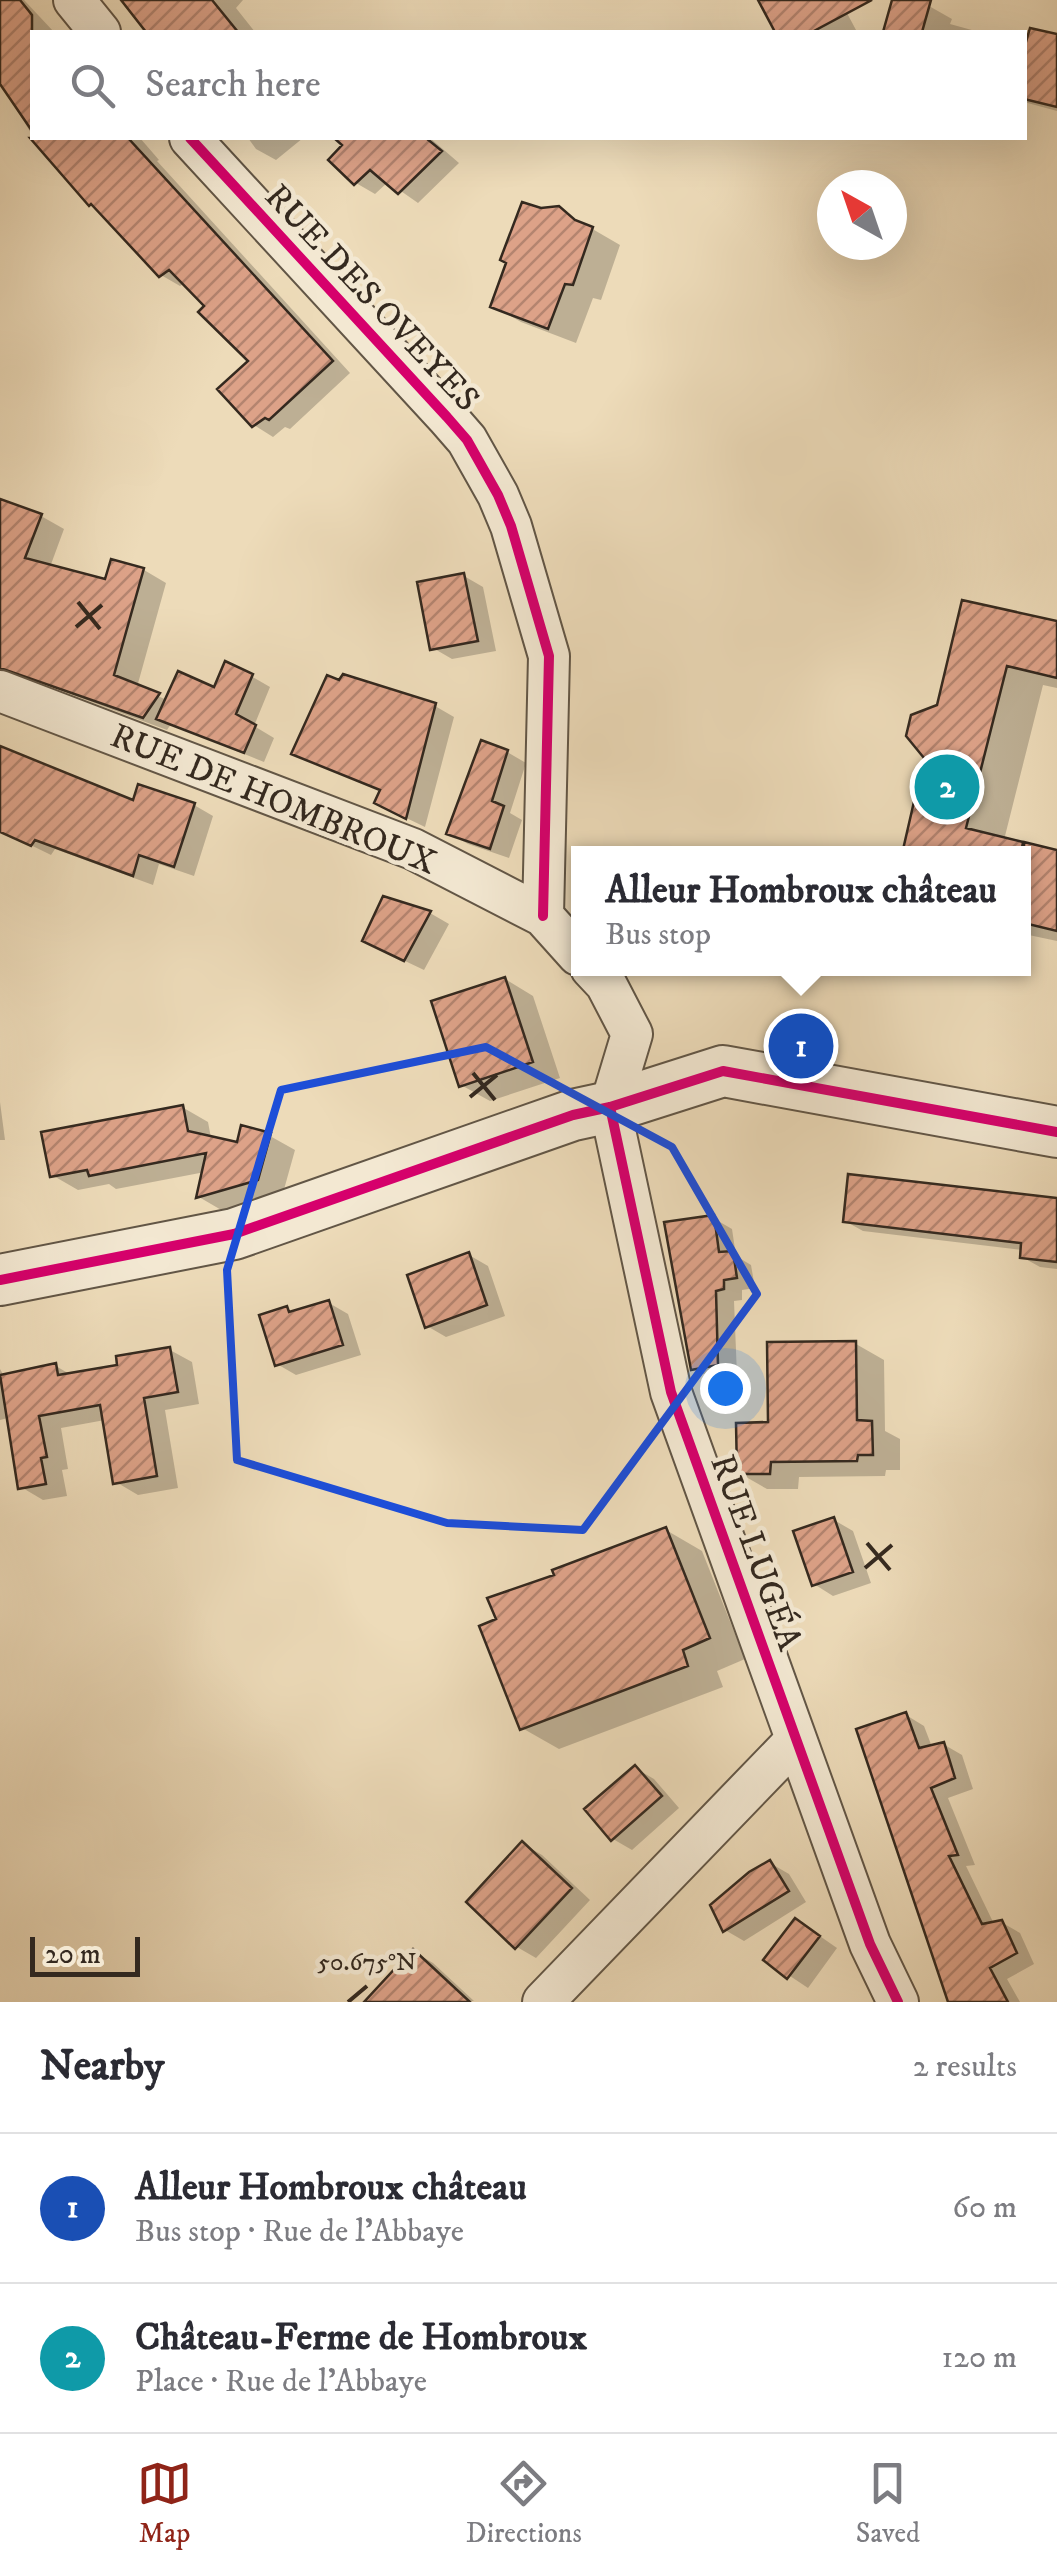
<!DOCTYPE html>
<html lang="en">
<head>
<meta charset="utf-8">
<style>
  body { margin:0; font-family:"IM FELL DW Pica",serif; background:#f7f7f7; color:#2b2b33 }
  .compass { position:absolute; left:817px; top:170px; width:90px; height:90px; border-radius:50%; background:#fff; box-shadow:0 10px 40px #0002; rotate:320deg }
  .scale { position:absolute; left:30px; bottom:25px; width:110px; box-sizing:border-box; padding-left:10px; border:5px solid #34291f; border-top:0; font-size:28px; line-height:35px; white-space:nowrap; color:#34291f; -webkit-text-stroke:8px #f3e8d2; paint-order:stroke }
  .you { position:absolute; left:725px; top:1388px; width:35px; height:35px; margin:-25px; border:8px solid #fff; border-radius:50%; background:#1a73e8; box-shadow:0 0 0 15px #1a73e833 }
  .badge { display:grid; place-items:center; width:65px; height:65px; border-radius:50%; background:#8f2418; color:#fff; font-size:32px; font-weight:700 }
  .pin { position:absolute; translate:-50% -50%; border:5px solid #fff; box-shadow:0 2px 10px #0006 }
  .popup { position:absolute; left:571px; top:846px; width:460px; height:130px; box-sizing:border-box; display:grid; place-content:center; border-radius:0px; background:#fff; filter:drop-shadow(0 2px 8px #0005); font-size:32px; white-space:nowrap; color:#7c7c81 }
  .popup b { font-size:38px; color:#2b2b33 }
  .popup::after { content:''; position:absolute; left:50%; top:100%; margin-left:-20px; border:20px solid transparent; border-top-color:#fff }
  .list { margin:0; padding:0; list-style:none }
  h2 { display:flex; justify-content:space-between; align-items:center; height:130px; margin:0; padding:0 40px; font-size:42px }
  h2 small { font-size:32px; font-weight:400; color:#7c7c81 }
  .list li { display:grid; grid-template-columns:65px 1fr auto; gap:30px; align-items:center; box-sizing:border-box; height:150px; padding:0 40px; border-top:2px solid #e1e1e2 }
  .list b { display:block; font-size:38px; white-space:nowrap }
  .list p { margin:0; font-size:32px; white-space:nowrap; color:#7c7c81 }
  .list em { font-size:32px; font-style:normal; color:#7c7c81 }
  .icon { flex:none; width:55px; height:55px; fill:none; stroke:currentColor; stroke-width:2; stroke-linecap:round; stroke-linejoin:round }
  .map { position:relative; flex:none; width:1057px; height:2002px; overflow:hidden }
  .search { position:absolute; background:#fff; box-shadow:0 10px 40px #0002; left:30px; right:30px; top:30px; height:110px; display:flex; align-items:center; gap:25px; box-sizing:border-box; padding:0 35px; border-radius:0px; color:#7c7c81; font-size:38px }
  .sheet { height:430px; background:#fff }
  nav { display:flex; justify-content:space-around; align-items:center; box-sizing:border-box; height:140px; border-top:2px solid #e1e1e2; background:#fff; font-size:28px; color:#7c7c81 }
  nav a { display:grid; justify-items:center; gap:5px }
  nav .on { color:#8f2418 }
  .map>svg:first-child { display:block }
</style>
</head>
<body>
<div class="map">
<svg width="1057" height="2002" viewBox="0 0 1057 2002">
  <defs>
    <pattern id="building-hatch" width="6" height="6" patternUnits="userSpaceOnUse" patternTransform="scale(2.5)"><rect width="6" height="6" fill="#dda288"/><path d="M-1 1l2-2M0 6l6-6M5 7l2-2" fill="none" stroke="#b4846f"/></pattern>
  </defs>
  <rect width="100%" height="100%" fill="#eddbb9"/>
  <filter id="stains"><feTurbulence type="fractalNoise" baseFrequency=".002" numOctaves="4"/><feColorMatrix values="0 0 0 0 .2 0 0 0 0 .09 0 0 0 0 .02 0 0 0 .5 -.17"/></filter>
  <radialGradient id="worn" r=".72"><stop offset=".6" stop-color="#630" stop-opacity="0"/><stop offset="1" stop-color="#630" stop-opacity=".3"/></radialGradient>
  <path fill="#0003" d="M 0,0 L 24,0 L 54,32 L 32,32 L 32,135 L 2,84 L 0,86 Z
    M 124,0 L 243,0 L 236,8 L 255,32 L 150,32 Z
    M 760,0 L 840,0 L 856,30 L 850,32 L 778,32 Z
    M 895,0 L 929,6 L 952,19 L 950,24 L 979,32 L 886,32 Z
    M 1057,37 L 1057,111 L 1024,102 L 1024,46 Z
    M 34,138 L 140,138 L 159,160 L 157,161 L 350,373 L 290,429 L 285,427 L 273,437 L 254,425 L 251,361 L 185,283 L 180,286 L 161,275 L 100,209 L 90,204 Z
    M 248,138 L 303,138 L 276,160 L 256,149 Z
    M 352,138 L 430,138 L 459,163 L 418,203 L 388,182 L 375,194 L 356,183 L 331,160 Z
    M 558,209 L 620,245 L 601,300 L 593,298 L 576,343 L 521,322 L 493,306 L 541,210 Z
    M 0,501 L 41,516 L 64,529 L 50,567 L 107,582 L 112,562 L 144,570 L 166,583 L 137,687 L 167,700 L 215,690 L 251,676 L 270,687 L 254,726 L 274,738 L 264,762 L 171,724 L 167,730 L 0,668 Z
    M 464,576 L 483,587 L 496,651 L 452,659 L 433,648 Z
    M 1057,624 L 1057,688 L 1043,685 L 1004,840 L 1057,852 L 1057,941 L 1024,934 L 1024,854 L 905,854 L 939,707 Z
    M 435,706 L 454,717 L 425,827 L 396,813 L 382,791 L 295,753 Z
    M 0,749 L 135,803 L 194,805 L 213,816 L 194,876 L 159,864 L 153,885 L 55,849 L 51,855 L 0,830 Z
    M 507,752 L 526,763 L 510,813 L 522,820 L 509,858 L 468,844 L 449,833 Z
    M 384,899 L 430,913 L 449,924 L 424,970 L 384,951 Z
    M 505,979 L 533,996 L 560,1078 L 490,1101 L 461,1085 Z
    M 0,1102 L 5,1140 L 0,1140 Z
    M 182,1107 L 208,1122 L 211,1138 L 239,1145 L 270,1136 L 295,1150 L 283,1193 L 223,1211 L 199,1197 L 205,1172 L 116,1189 L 109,1184 L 78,1190 L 52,1175 Z
    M 1057,1201 L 1057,1269 L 1040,1267 L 1022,1257 L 1023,1250 L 863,1231 L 845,1221 Z
    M 713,1218 L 732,1229 L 736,1256 L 751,1265 L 755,1288 L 742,1290 L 742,1300 L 734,1301 L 737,1375 L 712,1379 L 693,1368 Z
    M 469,1255 L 488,1266 L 505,1316 L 446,1337 L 427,1326 Z
    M 329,1303 L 348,1314 L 361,1355 L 296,1375 L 277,1364 L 287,1309 L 294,1313 Z
    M 856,1344 L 884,1360 L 885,1431 L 900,1439 L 900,1470 L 886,1470 L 885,1476 L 799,1477 L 798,1489 L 767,1489 L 739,1473 L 771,1425 Z
    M 170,1350 L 192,1362 L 199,1404 L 165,1410 L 178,1488 L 138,1495 L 116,1482 L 105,1420 L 61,1428 L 68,1469 L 62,1470 L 67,1496 L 43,1500 L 21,1487 L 8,1418 L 0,1420 L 0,1369 L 4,1376 L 56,1366 L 71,1375 L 120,1367 Z
    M 834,1520 L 853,1531 L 871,1583 L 833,1596 L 814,1584 Z
    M 666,1530 L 702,1551 L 745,1659 L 717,1671 L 723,1687 L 559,1749 L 522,1728 L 499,1620 L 557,1576 Z
    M 906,1715 L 924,1726 L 932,1747 L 943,1744 L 962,1755 L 973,1789 L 948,1798 L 975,1865 L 966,1866 L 994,1924 L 1001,1922 L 1020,1933 L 1034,1964 L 1007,1979 L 1020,2002 L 952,2002 Z
    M 635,1768 L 654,1779 L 679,1808 L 632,1850 L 613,1839 Z
    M 523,1844 L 542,1855 L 590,1900 L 536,1958 L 517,1947 Z
    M 770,1863 L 789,1874 L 806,1902 L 744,1941 L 725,1930 Z
    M 814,1932 L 837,1948 L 808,1988 L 766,1960 Z
    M 414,1952 L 433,1963 L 474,2001 L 367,2002 Z"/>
  <path fill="url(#building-hatch)" stroke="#34291f" stroke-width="2.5" d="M 0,0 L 20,0 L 32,15 L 32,131 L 0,84 Z
    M 121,0 L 212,0 L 238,32 L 146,32 Z
    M 758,0 L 872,0 L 812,32 L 775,32 Z
    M 892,0 L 931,0 L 922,32 L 883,32 Z
    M 1030,28 L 1057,34 L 1057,107 L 1024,99 L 1024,49 Z
    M 30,138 L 128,138 L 333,361 L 269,420 L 265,418 L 252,427 L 217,389 L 248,361 L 198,312 L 204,306 L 169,270 L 159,277 L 91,204 L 89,206 Z
    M 334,138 L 426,138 L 442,151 L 398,194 L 370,170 L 354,185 L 328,160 L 342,145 Z
    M 522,202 L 541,208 L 559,206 L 575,220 L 593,227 L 573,285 L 565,284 L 548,329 L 490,307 L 506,263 L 500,260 Z
    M 0,499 L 42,514 L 25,558 L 105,579 L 111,559 L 144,568 L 114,675 L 160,693 L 143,718 L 0,668 Z
    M 464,573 L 478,641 L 430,650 L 417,582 Z
    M 962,600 L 1057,621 L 1057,678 L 1007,666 L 966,828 L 1023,842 L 1021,854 L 902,854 L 924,758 L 906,736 L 911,715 L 937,705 Z
    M 225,661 L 253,674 L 236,714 L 256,725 L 244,753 L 156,719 L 178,671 L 214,687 Z
    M 343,674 L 436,703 L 406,819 L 374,803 L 380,790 L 291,754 L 327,675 L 339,680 Z
    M 481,740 L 508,750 L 492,801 L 504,806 L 490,849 L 446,834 Z
    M 0,746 L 133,800 L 138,784 L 195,803 L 174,867 L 139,855 L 133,876 L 35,840 L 31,846 L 0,832 Z
    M 1024,842 L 1057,850 L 1057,931 L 1024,923 Z
    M 383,896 L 431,911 L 404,961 L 362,941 Z
    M 505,977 L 533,1062 L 459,1087 L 431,1001 Z
    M 183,1105 L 188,1131 L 237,1142 L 241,1125 L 271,1133 L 258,1180 L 196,1198 L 206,1153 L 89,1176 L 87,1170 L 50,1177 L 41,1132 Z
    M 848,1174 L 1057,1198 L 1057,1262 L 1020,1258 L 1021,1243 L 843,1222 Z
    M 714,1215 L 719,1252 L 733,1251 L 737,1278 L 724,1280 L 724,1289 L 716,1291 L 718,1365 L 691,1370 L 664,1222 Z
    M 469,1252 L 487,1305 L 425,1328 L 407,1275 Z
    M 329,1300 L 343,1345 L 275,1366 L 259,1315 L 287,1306 L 289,1312 Z
    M 856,1341 L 857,1420 L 872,1421 L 873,1455 L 858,1455 L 857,1461 L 771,1462 L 770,1474 L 737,1474 L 736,1423 L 768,1422 L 767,1342 Z
    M 170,1347 L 178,1392 L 144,1398 L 157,1476 L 113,1484 L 100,1405 L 39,1416 L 47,1457 L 41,1458 L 46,1484 L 18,1489 L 0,1375 L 56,1363 L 58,1375 L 117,1365 L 116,1356 Z
    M 834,1517 L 853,1572 L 812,1586 L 793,1531 Z
    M 666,1527 L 710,1638 L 683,1650 L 688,1666 L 520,1730 L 479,1626 L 496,1619 L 487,1598 L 554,1575 L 552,1570 Z
    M 906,1712 L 919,1748 L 944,1742 L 955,1778 L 931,1788 L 958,1855 L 949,1856 L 982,1924 L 1002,1920 L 1017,1953 L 990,1968 L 1008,2002 L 948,2002 L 856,1729 Z
    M 635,1765 L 662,1796 L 611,1841 L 584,1809 Z
    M 522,1841 L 572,1888 L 515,1949 L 466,1902 Z
    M 770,1860 L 789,1891 L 723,1932 L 710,1905 L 749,1872 Z
    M 795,1918 L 820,1936 L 787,1979 L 763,1960 Z
    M 413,1949 L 470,2002 L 364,2002 Z"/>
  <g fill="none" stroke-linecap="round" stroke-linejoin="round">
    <g stroke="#625646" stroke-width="44">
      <path id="minor" d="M 74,0 L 100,32
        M 190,138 L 447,417 L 467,440 L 498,495 L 511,526 L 549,656 L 543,916
        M 0,691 L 413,849 L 543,916 L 578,955
        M 591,968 L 606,984 L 632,1034 L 610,1107 L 671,1392 L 870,1944 L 898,2002
        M 543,2002 L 795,1741"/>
    </g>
    <g stroke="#625646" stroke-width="54">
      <path id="tertiary" d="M 0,1280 L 234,1234 L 573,1115 L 610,1107 L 723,1071 L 1057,1132"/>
    </g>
    <use href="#minor" stroke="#f3e8d2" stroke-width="40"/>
    <use href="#tertiary" stroke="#f3e8d2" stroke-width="50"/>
    <g stroke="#f3e8d2" stroke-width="16">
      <path id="cycleway" d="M 190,138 L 447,417 L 467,440 L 498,495 L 511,526 L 549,656 L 543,916
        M 610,1107 L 671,1392 L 870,1944 L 898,2002
        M 0,1280 L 234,1234 L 573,1115 L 610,1107 L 723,1071 L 1057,1132"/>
    </g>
    <use href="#cycleway" stroke="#d6006c" stroke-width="10"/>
  </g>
  <path fill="none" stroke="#1d4ed8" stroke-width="8" stroke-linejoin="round" d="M 486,1047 L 672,1147 L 757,1294 L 583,1530 L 447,1523 L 237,1460 L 227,1270 L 281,1090 Z"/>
  <path fill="none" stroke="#34291f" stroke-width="4" d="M 78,602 L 100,629M 76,627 L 102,605M 473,1073 L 495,1100M 470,1097 L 497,1075M 867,1543 L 890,1570M 865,1568 L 892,1545M 348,2002 L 367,1986"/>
  <g text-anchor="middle" stroke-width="9" stroke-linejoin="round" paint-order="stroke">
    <g font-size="35" fill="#34291f" stroke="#f3e8d2">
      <text transform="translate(373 297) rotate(47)" y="12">RUE DES OVEYES</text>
      <text transform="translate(274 798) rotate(22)" y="12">RUE DE HOMBROUX</text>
      <text transform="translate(757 1552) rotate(70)" y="12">RUE LUGÉA</text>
    </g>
  </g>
  <g font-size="25" text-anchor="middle" fill="#34291f" stroke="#f3e8d2" stroke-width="9" stroke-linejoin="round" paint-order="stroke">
    <text x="367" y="1970">50.675°N</text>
  </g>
  <rect width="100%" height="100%" filter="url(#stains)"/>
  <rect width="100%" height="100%" fill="url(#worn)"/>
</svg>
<svg class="compass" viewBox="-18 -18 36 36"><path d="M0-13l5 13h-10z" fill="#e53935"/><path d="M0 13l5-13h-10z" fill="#7c7c81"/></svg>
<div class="scale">20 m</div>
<div class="you"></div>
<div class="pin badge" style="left:801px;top:1046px;background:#1a4fb4">1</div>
<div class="popup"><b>Alleur Hombroux château</b>Bus stop</div>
<div class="pin badge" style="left:947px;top:787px;background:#0f9aa8">2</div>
<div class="search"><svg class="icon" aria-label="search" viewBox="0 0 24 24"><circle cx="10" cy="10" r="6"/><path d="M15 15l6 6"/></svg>Search here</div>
</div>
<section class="sheet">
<h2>Nearby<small>2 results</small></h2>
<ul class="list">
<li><span class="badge" style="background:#1a4fb4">1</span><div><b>Alleur Hombroux château</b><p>Bus stop · Rue de l'Abbaye</p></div><em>60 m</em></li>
<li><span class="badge" style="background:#0f9aa8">2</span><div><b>Château-Ferme de Hombroux</b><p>Place · Rue de l'Abbaye</p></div><em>120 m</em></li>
</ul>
</section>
<nav>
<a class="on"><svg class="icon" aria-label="map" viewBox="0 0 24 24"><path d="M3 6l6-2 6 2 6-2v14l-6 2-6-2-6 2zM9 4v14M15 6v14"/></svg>Map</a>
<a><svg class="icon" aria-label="directions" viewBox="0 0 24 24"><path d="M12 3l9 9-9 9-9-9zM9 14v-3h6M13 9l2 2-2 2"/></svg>Directions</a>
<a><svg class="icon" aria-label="saved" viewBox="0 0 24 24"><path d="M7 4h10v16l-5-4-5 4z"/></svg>Saved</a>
</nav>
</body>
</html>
